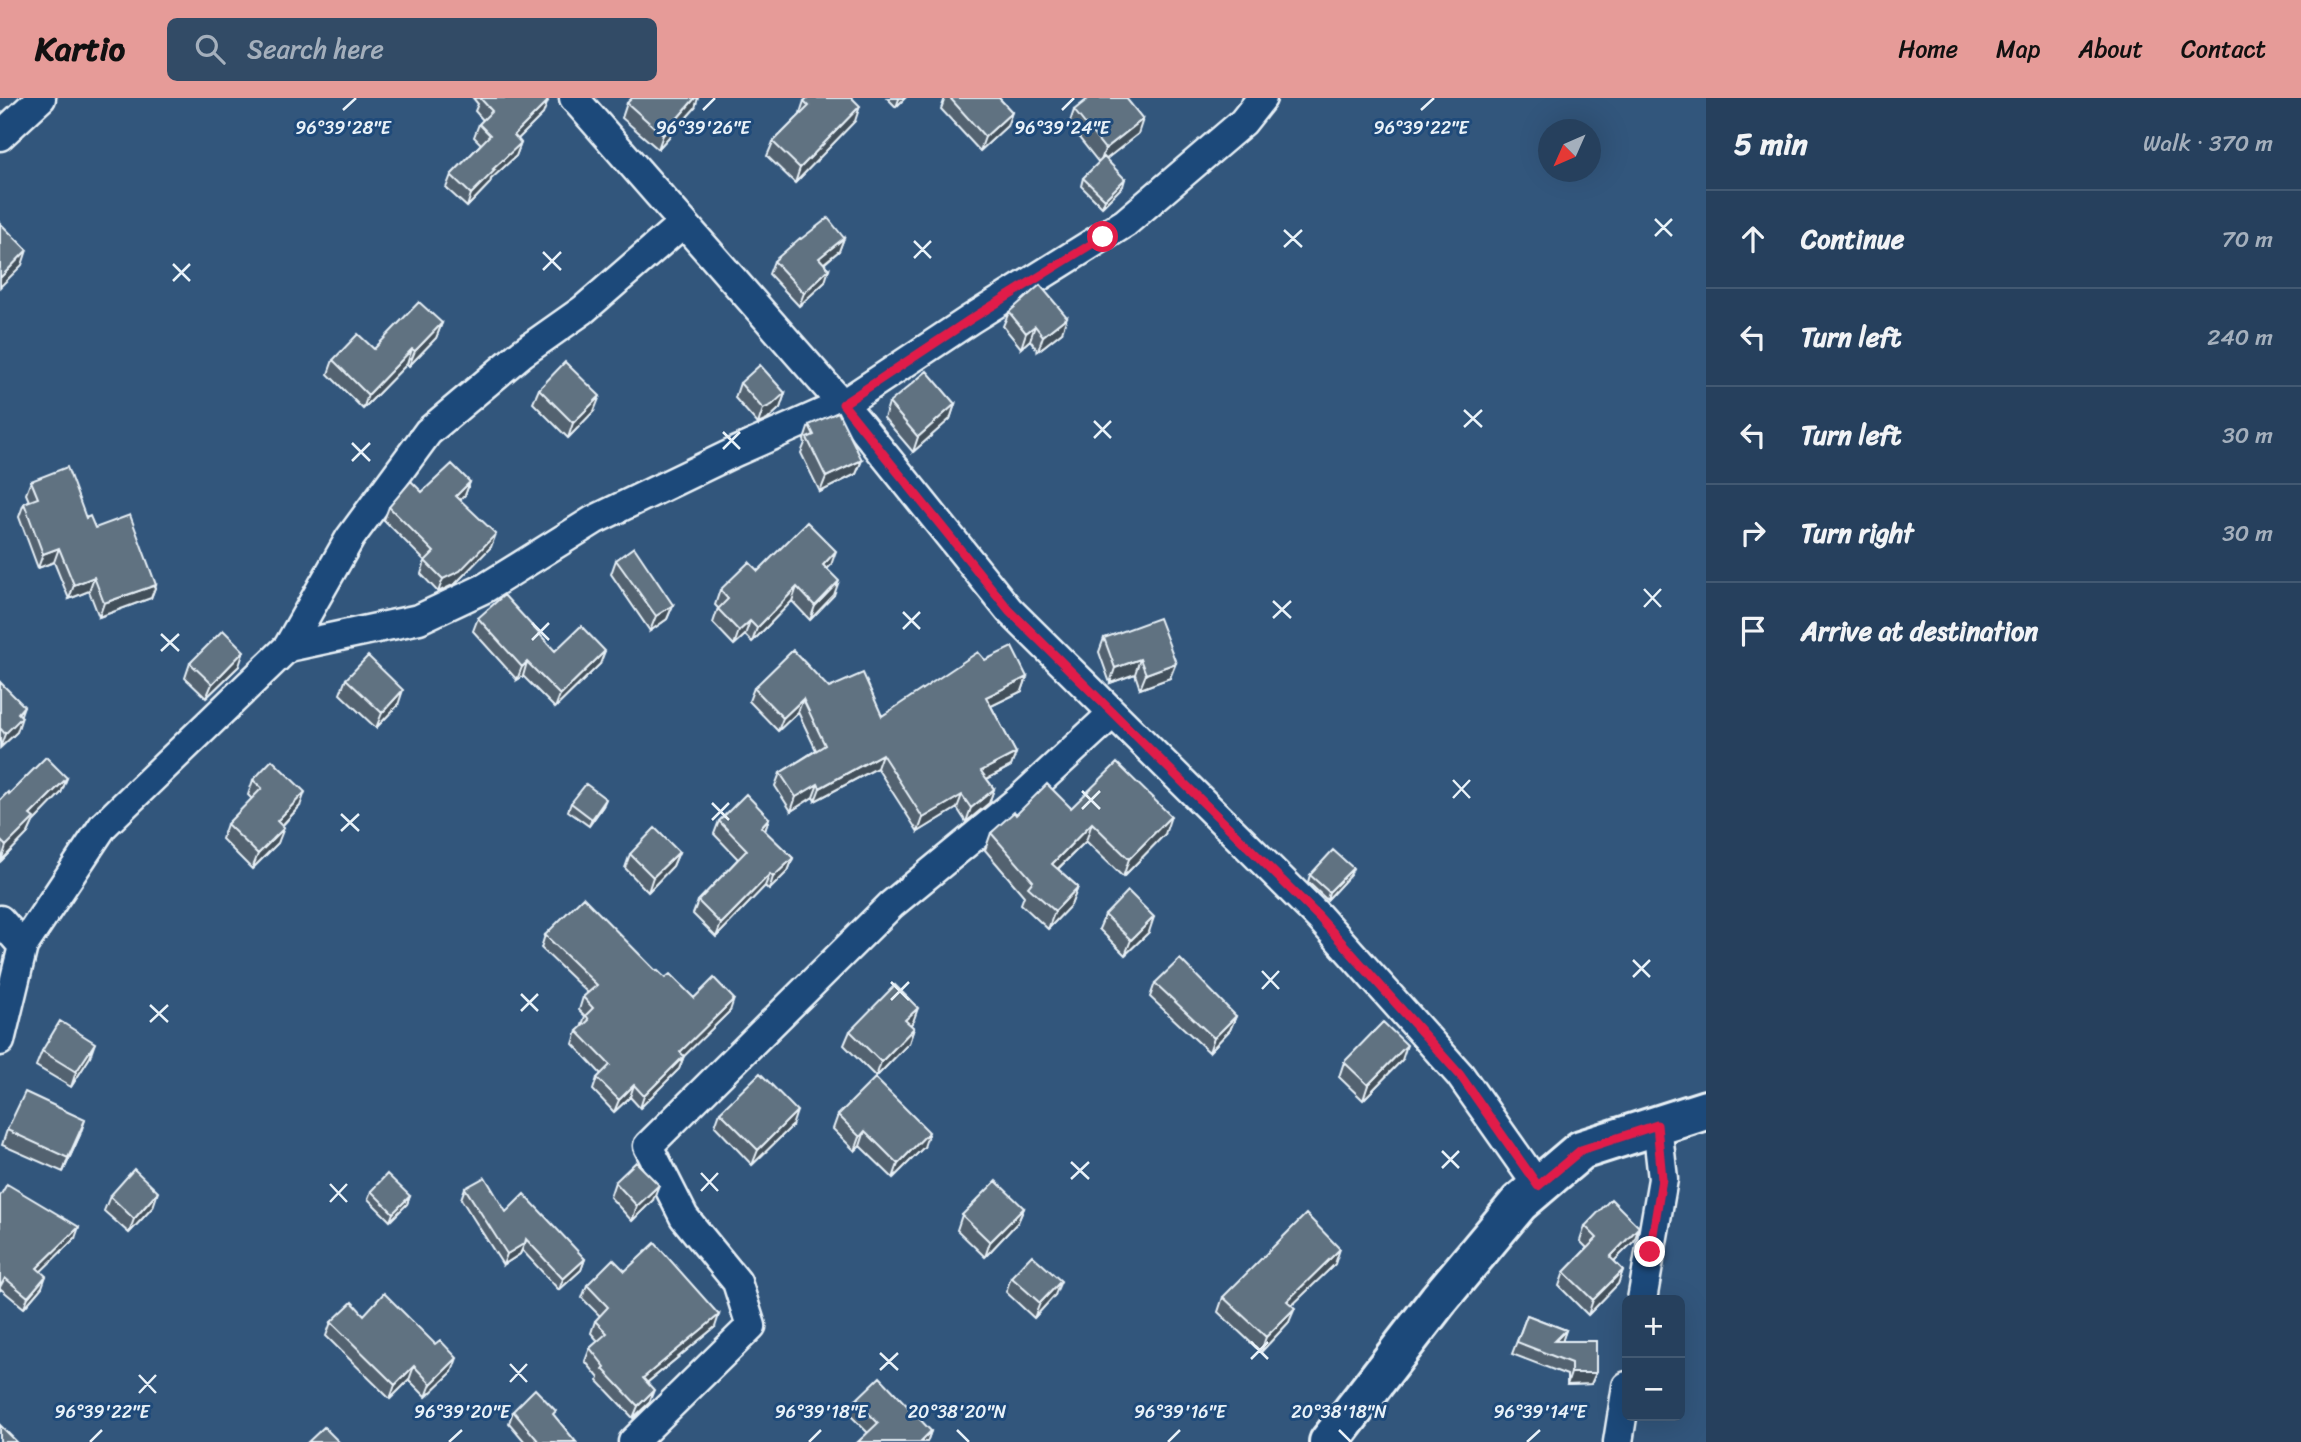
<!DOCTYPE html>
<html lang="en">
<head>
<meta charset="utf-8">
<style>
  body { margin:0; font-family:Sriracha,sans-serif; background:#324b66; color:#f1f3f6 }
  .controls { position:absolute; right:21px; bottom:21px; display:grid; overflow:hidden; border-radius:10px; box-shadow:0 7px 28px #0002 }
  .controls button { width:63px; height:63px; display:grid; place-items:center; padding:0; border:0; border-bottom:2px solid #425972; background:#26405d; color:#f1f3f6; font:35px sans-serif }
  .compass { position:absolute; left:1538px; top:21px; width:63px; height:63px; border-radius:50%; background:#26405d; box-shadow:0 7px 28px #0002; rotate:225deg }
  .stop { position:absolute; width:21px; height:21px; margin:-16px; border:5px solid #e11d48; border-radius:50%; background:#fff }
  .stop.end { background:#e11d48; border-color:#fff; box-shadow:0 2px 7px #0008 }
  .list { margin:0; padding:0; list-style:none }
  h2 { display:flex; justify-content:space-between; align-items:center; height:91px; margin:0; padding:0 28px; font-size:30px }
  h2 small { font-size:23px; font-weight:400; color:#a4afbc }
  .list li { display:grid; grid-template-columns:46px 1fr auto; gap:21px; align-items:center; box-sizing:border-box; height:98px; padding:0 28px; border-top:2px solid #425972 }
  .list b { display:block; font-size:26px; white-space:nowrap }
  .list em { font-size:23px; font-style:normal; color:#a4afbc }
  .icon { flex:none; width:38px; height:38px; fill:none; stroke:currentColor; stroke-width:2; stroke-linecap:round; stroke-linejoin:round }
  .map { position:relative; flex:none; width:1706px; height:1344px; overflow:hidden }
  header { display:flex; align-items:center; gap:42px; box-sizing:border-box; height:98px; padding:0 35px; background:#e69b98; color:#111 }
  header strong { font-size:33px }
  nav { display:flex; gap:38px; margin-inline-start:auto; font-size:24px }
  .search { width:490px; height:63px; background:#324b66; display:flex; align-items:center; gap:18px; box-sizing:border-box; padding:0 24px; border-radius:10px; color:#a4afbc; font-size:26px }
  main { display:flex }
  aside { flex:1; background:#26405d }
  .map>svg:first-child { display:block }
</style>
</head>
<body>
<header>
<strong>Kartio</strong>
<div class="search"><svg class="icon" aria-label="search" viewBox="0 0 24 24"><circle cx="10" cy="10" r="6"/><path d="M15 15l6 6"/></svg>Search here</div>
<nav><a>Home</a><a>Map</a><a>About</a><a>Contact</a></nav>
</header>
<main>
<div class="map">
<svg width="1706" height="1344" viewBox="0 0 1706 1344">
  <rect width="100%" height="100%" fill="#32567c"/>
  <filter id="ink" filterUnits="userSpaceOnUse"><feTurbulence type="fractalNoise" baseFrequency=".0143" numOctaves="2"/><feDisplacementMap in="SourceGraphic" scale="14" xChannelSelector="R" yChannelSelector="G"/><feConvolveMatrix kernelMatrix="1 2 1 2 8 2 1 2 1" color-interpolation-filters="sRGB"/></filter>
  <g filter="url(#ink)">
    <g fill="none" stroke-linecap="round" stroke-linejoin="round">
      <g stroke="#e8f1f8" stroke-width="33">
        <path id="minor" d="M 574,0 L 857,323 L 1009,512 L 1319,819 L 1460,977 L 1538,1088
          M 0,38 L 41,0
          M 288,549 L 350,440 L 428,334 L 522,255 L 583,212 L 683,125
          M 0,822 L 23,848
          M 0,943 L 23,848 L 103,728 L 288,549 L 419,521 L 485,490 L 594,422 L 735,354 L 843,306 L 971,221 L 1125,125 L 1243,24 L 1262,0
          M 1642,1202 L 1663,1081 L 1657,1027
          M 633,1344 L 751,1228 L 737,1184 L 684,1119 L 648,1048 L 891,807 L 1021,700 L 1113,615
          M 1618,1344 L 1627,1288"/>
      </g>
      <g stroke="#e8f1f8" stroke-width="44">
        <path id="secondary" d="M 1329,1344 L 1439,1201 L 1519,1105 L 1581,1052 L 1706,1012"/>
      </g>
      <use href="#minor" stroke="#1f4a7a" stroke-width="28"/>
      <use href="#secondary" stroke="#1f4a7a" stroke-width="38"/>
    </g>
    <path fill="#53626f" stroke="#e8f1f8" stroke-width="2" d="M 473,0 L 545,0 L 543,16 L 518,41 L 521,45 L 516,58 L 491,81 L 490,85 L 467,109 L 446,90 L 451,77 L 481,46 L 474,39 L 479,26 L 483,22 L 475,13 L 478,6 Z
      M 887,0 L 905,0 L 896,9 Z
      M 945,0 L 999,0 L 1012,14 L 1007,28 L 980,53 L 941,11 Z
      M 804,3 L 855,23 L 795,85 L 767,58 L 773,44 L 799,18 Z
      M 627,5 L 695,10 L 658,51 L 622,20 Z
      M 1074,12 L 1138,36 L 1106,61 L 1123,88 L 1102,109 L 1081,88 L 1083,80 L 1099,65 L 1069,27 Z
      M 844,140 L 839,153 L 824,166 L 825,184 L 799,208 L 769,176 L 774,163 L 801,141 Z
      M 1009,214 L 1062,234 L 1038,253 L 1030,242 L 1021,250 L 1003,228 Z
      M 442,225 L 436,240 L 409,268 L 407,266 L 363,311 L 328,276 L 333,262 L 374,251 Z
      M 740,285 L 785,295 L 780,310 L 767,322 L 758,326 L 735,300 Z
      M 539,291 L 594,313 L 568,340 L 533,305 Z
      M 889,305 L 955,306 L 950,321 L 913,354 L 884,320 Z
      M 809,327 L 862,362 L 856,376 L 820,394 L 801,355 L 805,345 L 804,342 Z
      M 31,383 L 86,420 L 95,430 L 156,487 L 151,500 L 99,519 L 89,493 L 69,501 L 54,464 L 38,470 L 19,419 L 24,405 L 29,403 L 26,396 Z
      M 470,384 L 465,397 L 460,402 L 491,449 L 455,486 L 438,494 L 421,476 L 425,463 L 384,422 L 389,409 L 422,394 Z
      M 616,462 L 673,507 L 667,521 L 650,533 L 611,476 Z
      M 831,467 L 827,471 L 834,497 L 810,522 L 792,503 L 752,544 L 745,537 L 734,547 L 713,525 L 718,510 L 715,507 L 720,492 L 758,473 Z
      M 478,520 L 555,553 L 600,566 L 555,610 L 523,578 L 517,582 L 473,533 Z
      M 1104,540 L 1170,580 L 1140,591 L 1135,576 L 1110,585 L 1099,554 Z
      M 985,562 L 1027,579 L 1022,593 L 991,608 L 1016,655 L 1011,668 L 987,681 L 994,691 L 989,705 L 966,724 L 957,710 L 918,734 L 877,670 L 815,703 L 813,699 L 791,713 L 775,688 L 780,675 L 816,652 L 798,614 L 778,633 L 749,603 L 754,590 L 829,590 L 882,618 Z
      M 190,565 L 239,568 L 206,600 L 185,580 Z
      M 346,581 L 398,607 L 376,630 L 340,596 Z
      M 0,584 L 21,618 L 17,634 L 0,650 Z
      M 67,680 L 61,695 L 33,724 L 28,735 L 1,763 L 0,702 L 9,696 Z
      M 253,682 L 300,708 L 282,728 L 278,745 L 252,771 L 222,741 L 227,726 L 252,701 L 248,697 Z
      M 571,705 L 603,708 L 589,728 L 568,713 Z
      M 1071,710 L 1165,736 L 1123,779 L 1086,743 L 1058,771 L 1078,789 L 1071,807 L 1048,831 L 1021,806 L 1024,798 L 985,752 L 991,735 L 1016,717 Z
      M 769,720 L 765,733 L 793,760 L 788,773 L 769,792 L 765,788 L 716,839 L 693,816 L 698,803 L 738,761 L 714,736 L 719,723 Z
      M 679,754 L 673,768 L 648,794 L 625,770 L 630,756 Z
      M 1310,777 L 1350,777 L 1327,802 L 1308,784 Z
      M 1105,817 L 1149,834 L 1125,857 L 1099,831 Z
      M 545,837 L 656,873 L 694,900 L 730,913 L 684,958 L 679,971 L 640,1010 L 630,999 L 614,1014 L 593,992 L 597,980 L 601,976 L 573,946 L 577,933 L 581,930 L 585,918 L 579,912 L 583,899 L 588,895 L 541,850 Z
      M 1155,885 L 1236,918 L 1230,932 L 1209,954 L 1150,899 Z
      M 913,924 L 910,927 L 914,930 L 909,945 L 876,979 L 844,947 L 850,933 Z
      M 42,953 L 90,959 L 71,989 L 36,968 Z
      M 1402,962 L 1363,1002 L 1339,979 L 1344,964 Z
      M 720,1014 L 792,1028 L 752,1067 L 715,1028 Z
      M 838,1017 L 924,1049 L 893,1080 L 860,1048 L 855,1053 L 833,1031 Z
      M 7,1032 L 80,1037 L 63,1074 L 2,1047 Z
      M 615,1084 L 653,1102 L 632,1123 L 610,1099 Z
      M 465,1090 L 585,1161 L 581,1172 L 559,1192 L 522,1152 L 520,1156 L 503,1167 L 461,1101 Z
      M 371,1093 L 410,1098 L 407,1106 L 390,1123 L 368,1101 Z
      M 0,1098 L 75,1140 L 41,1173 L 42,1189 L 24,1210 L 1,1191 L 0,1192 Z
      M 110,1098 L 153,1109 L 129,1135 L 104,1113 Z
      M 1024,1110 L 1018,1124 L 985,1159 L 957,1132 L 962,1117 Z
      M 1585,1128 L 1634,1143 L 1614,1163 L 1623,1172 L 1618,1186 L 1588,1217 L 1559,1188 L 1564,1174 L 1587,1150 L 1580,1143 Z
      M 1335,1166 L 1292,1207 L 1289,1224 L 1261,1254 L 1218,1214 L 1223,1199 Z
      M 625,1173 L 715,1229 L 647,1285 L 649,1305 L 633,1320 L 598,1283 L 599,1280 L 585,1263 L 590,1250 L 598,1243 L 591,1235 L 595,1223 L 600,1218 L 582,1200 L 587,1187 Z
      M 1011,1179 L 1055,1197 L 1034,1220 L 1006,1194 Z
      M 364,1217 L 452,1274 L 426,1299 L 409,1282 L 390,1301 L 326,1238 L 331,1224 Z
      M 1527,1217 L 1566,1232 L 1562,1243 L 1596,1275 L 1591,1286 L 1567,1287 L 1567,1277 L 1512,1256 Z
      M 856,1302 L 931,1333 L 927,1344 L 858,1344 L 868,1335 L 850,1317 Z
      M 513,1313 L 554,1318 L 576,1344 L 525,1344 L 509,1325 Z"/>
    <path fill="#43505a" stroke="#e8f1f8" stroke-width="2" d="M 695,0 L 698,0 L 695,10 L 658,51 L 663,37 Z
      M 900,0 L 905,0 L 896,9 L 899,1 Z
      M 548,3 L 543,16 L 509,50 L 514,37 Z
      M 860,8 L 855,23 L 795,85 L 800,70 Z
      M 1012,14 L 1007,28 L 980,53 L 985,39 Z
      M 1143,21 L 1138,36 L 1100,66 L 1105,51 Z
      M 521,45 L 516,58 L 491,81 L 490,85 L 467,109 L 471,96 L 493,71 Z
      M 1125,81 L 1123,88 L 1102,109 L 1105,101 Z
      M 844,140 L 839,153 L 814,173 L 819,160 Z
      M 27,152 L 22,167 L 0,189 L 0,180 Z
      M 829,171 L 825,184 L 799,208 L 804,195 Z
      M 1067,219 L 1062,234 L 1038,253 L 1043,238 Z
      M 442,225 L 436,240 L 409,268 L 415,253 Z
      M 1035,228 L 1030,242 L 1021,250 L 1026,235 Z
      M 412,251 L 407,266 L 363,311 L 368,297 Z
      M 785,295 L 780,310 L 767,322 L 758,326 L 763,311 Z
      M 600,298 L 594,313 L 568,340 L 573,325 Z
      M 955,306 L 950,321 L 913,354 L 918,339 Z
      M 862,362 L 856,376 L 820,394 L 826,379 Z
      M 470,384 L 465,397 L 451,411 L 456,398 Z
      M 496,436 L 491,449 L 455,486 L 438,494 L 443,481 Z
      M 59,450 L 54,464 L 38,470 L 43,456 Z
      M 836,453 L 831,467 L 817,481 L 823,467 Z
      M 94,479 L 89,493 L 69,501 L 74,487 Z
      M 839,483 L 834,497 L 810,522 L 815,508 Z
      M 156,487 L 151,500 L 99,519 L 104,505 Z
      M 797,489 L 792,503 L 752,544 L 757,530 Z
      M 673,507 L 667,521 L 650,533 L 656,518 Z
      M 750,523 L 745,537 L 734,547 L 739,533 Z
      M 244,553 L 239,568 L 206,600 L 212,586 Z
      M 605,553 L 600,566 L 555,610 L 560,597 Z
      M 1140,561 L 1135,576 L 1110,585 L 1115,570 Z
      M 527,564 L 523,578 L 517,582 L 522,569 Z
      M 1176,565 L 1170,580 L 1140,591 L 1146,576 Z
      M 1027,579 L 1022,593 L 981,613 L 986,599 Z
      M 403,592 L 398,607 L 376,630 L 382,615 Z
      M 803,601 L 798,614 L 778,633 L 783,620 Z
      M 24,608 L 19,622 L 22,619 L 17,634 L 0,650 L 5,636 L 18,615 Z
      M 1016,655 L 1011,668 L 977,686 L 981,673 Z
      M 882,656 L 877,670 L 815,703 L 820,690 Z
      M 67,680 L 61,695 L 33,724 L 28,735 L 1,763 L 6,748 L 30,717 Z
      M 818,686 L 813,699 L 791,713 L 796,699 Z
      M 994,691 L 989,705 L 966,724 L 971,710 Z
      M 305,694 L 300,708 L 272,738 L 277,723 Z
      M 962,697 L 957,710 L 918,734 L 923,720 Z
      M 606,701 L 603,708 L 589,728 L 592,721 Z
      M 1171,718 L 1165,736 L 1123,779 L 1129,761 Z
      M 769,720 L 765,733 L 761,729 Z
      M 1092,725 L 1086,743 L 1045,783 L 1052,766 Z
      M 284,730 L 278,745 L 252,771 L 258,756 Z
      M 679,754 L 673,768 L 648,794 L 653,779 Z
      M 793,760 L 788,773 L 769,792 L 773,779 Z
      M 1353,770 L 1350,777 L 1327,802 L 1329,794 Z
      M 770,776 L 765,788 L 716,839 L 721,826 Z
      M 1078,789 L 1071,807 L 1048,831 L 1055,813 Z
      M 1154,819 L 1149,834 L 1125,857 L 1131,842 Z
      M 734,901 L 730,913 L 675,967 L 680,954 Z
      M 918,910 L 913,924 L 900,937 L 905,922 Z
      M 1236,918 L 1230,932 L 1209,954 L 1214,940 Z
      M 914,930 L 909,945 L 876,979 L 881,964 Z
      M 95,945 L 90,959 L 71,989 L 76,974 Z
      M 1407,947 L 1402,962 L 1363,1002 L 1368,987 Z
      M 684,958 L 679,971 L 640,1010 L 644,998 Z
      M 634,987 L 630,999 L 614,1014 L 619,1002 Z
      M 797,1013 L 792,1028 L 752,1067 L 758,1052 Z
      M 85,1022 L 80,1037 L 63,1074 L 68,1060 Z
      M 865,1033 L 860,1048 L 855,1053 L 860,1039 Z
      M 929,1034 L 924,1049 L 893,1080 L 898,1066 Z
      M 659,1087 L 653,1102 L 632,1123 L 637,1108 Z
      M 158,1094 L 153,1109 L 129,1135 L 134,1121 Z
      M 410,1098 L 407,1106 L 390,1123 L 393,1115 Z
      M 1024,1110 L 1018,1124 L 985,1159 L 990,1144 Z
      M 79,1129 L 75,1140 L 33,1181 L 37,1170 Z
      M 1639,1129 L 1634,1143 L 1604,1173 L 1610,1159 Z
      M 525,1145 L 520,1156 L 503,1167 L 507,1156 Z
      M 1340,1151 L 1335,1166 L 1282,1217 L 1287,1203 Z
      M 585,1161 L 581,1172 L 559,1192 L 563,1181 Z
      M 1623,1172 L 1618,1186 L 1588,1217 L 1593,1202 Z
      M 46,1178 L 42,1189 L 24,1210 L 28,1199 Z
      M 1061,1183 L 1055,1197 L 1034,1220 L 1040,1205 Z
      M 1295,1210 L 1289,1224 L 1261,1254 L 1266,1239 Z
      M 719,1217 L 715,1229 L 638,1292 L 643,1280 Z
      M 1566,1232 L 1562,1244 L 1555,1243 Z
      M 457,1260 L 452,1274 L 426,1299 L 431,1286 Z
      M 414,1268 L 409,1282 L 390,1301 L 395,1287 Z
      M 1571,1275 L 1596,1275 L 1591,1286 L 1567,1287 Z
      M 654,1292 L 649,1305 L 633,1320 L 638,1308 Z
      M 931,1333 L 927,1344 L 920,1344 Z"/>
    <path fill="#607281" stroke="#e8f1f8" stroke-width="2" d="M 480,0 L 545,0 L 548,3 L 514,37 L 521,45 L 493,71 L 495,72 L 471,96 L 451,77 L 490,37 L 479,26 L 492,13 Z
      M 632,0 L 695,0 L 663,37 L 627,5 Z
      M 807,0 L 852,0 L 860,8 L 800,70 L 773,44 L 809,8 L 804,3 Z
      M 950,0 L 999,0 L 1012,14 L 985,39 Z
      M 1089,0 L 1126,0 L 1143,21 L 1105,51 L 1074,12 Z
      M 1104,59 L 1125,81 L 1105,101 L 1083,80 Z
      M 828,120 L 844,140 L 819,160 L 829,171 L 804,195 L 774,163 L 800,140 L 801,141 Z
      M 0,125 L 27,152 L 0,180 Z
      M 1040,187 L 1067,219 L 1043,238 L 1035,228 L 1026,235 L 1009,214 Z
      M 419,204 L 442,225 L 415,253 L 412,251 L 368,297 L 333,262 L 358,236 L 374,251 Z
      M 565,264 L 600,298 L 573,325 L 539,291 Z
      M 760,267 L 785,295 L 772,307 L 763,311 L 740,285 Z
      M 927,273 L 955,306 L 918,339 L 889,305 Z
      M 838,314 L 862,362 L 826,379 L 807,340 L 814,337 L 809,327 Z
      M 452,366 L 470,384 L 456,398 L 496,436 L 460,473 L 443,481 L 425,463 L 434,454 L 389,409 L 411,383 L 422,394 Z
      M 67,369 L 86,420 L 90,418 L 95,430 L 130,417 L 156,487 L 104,505 L 94,479 L 74,487 L 59,450 L 43,456 L 24,405 L 38,400 L 31,383 Z
      M 807,424 L 836,453 L 823,467 L 839,483 L 815,508 L 797,489 L 757,530 L 750,523 L 739,533 L 718,511 L 728,501 L 720,492 L 749,464 L 758,473 Z
      M 634,449 L 673,507 L 656,518 L 616,462 Z
      M 504,497 L 555,553 L 581,528 L 605,553 L 560,597 L 527,564 L 522,569 L 478,520 Z
      M 1159,520 L 1176,565 L 1146,576 L 1140,561 L 1115,570 L 1104,540 Z
      M 223,532 L 244,553 L 212,586 L 190,565 Z
      M 1012,549 L 1027,579 L 986,599 L 1016,655 L 981,673 L 994,691 L 971,710 L 962,697 L 923,720 L 882,656 L 820,690 L 818,686 L 796,699 L 780,675 L 825,647 L 803,601 L 783,620 L 754,590 L 793,552 L 829,590 L 863,575 L 882,618 L 978,554 L 985,562 Z
      M 368,558 L 403,592 L 382,615 L 346,581 Z
      M 0,584 L 24,608 L 18,615 L 22,619 L 5,636 L 0,630 Z
      M 46,659 L 67,680 L 30,717 L 34,720 L 6,748 L 0,742 L 0,702 L 8,694 L 9,696 Z
      M 272,662 L 305,694 L 277,723 L 284,730 L 258,756 L 227,726 L 262,690 L 253,682 Z
      M 1117,665 L 1171,718 L 1129,761 L 1092,725 L 1052,766 L 1078,789 L 1055,813 L 1028,789 L 1033,783 L 991,735 L 1014,714 L 1016,717 L 1047,686 L 1071,710 Z
      M 586,686 L 606,701 L 592,721 L 571,705 Z
      M 746,696 L 769,720 L 761,729 L 793,760 L 773,779 L 770,776 L 721,826 L 698,803 L 747,752 L 719,723 Z
      M 655,730 L 679,754 L 653,779 L 630,756 Z
      M 1333,752 L 1353,770 L 1329,794 L 1310,777 Z
      M 1128,793 L 1154,819 L 1131,842 L 1105,817 Z
      M 583,799 L 656,873 L 657,872 L 665,880 L 670,876 L 694,900 L 714,880 L 734,901 L 680,954 L 684,958 L 644,998 L 634,987 L 619,1002 L 597,980 L 610,967 L 577,933 L 589,922 L 586,917 L 593,910 L 583,899 L 597,887 L 545,837 Z
      M 1180,861 L 1236,918 L 1214,940 L 1155,885 Z
      M 895,887 L 918,910 L 905,922 L 914,930 L 881,964 L 850,933 Z
      M 60,923 L 95,945 L 76,974 L 42,953 Z
      M 1383,924 L 1407,947 L 1368,987 L 1344,964 Z
      M 760,975 L 797,1013 L 758,1052 L 720,1014 Z
      M 875,980 L 929,1034 L 898,1066 L 865,1033 L 860,1039 L 838,1017 Z
      M 25,994 L 85,1022 L 68,1060 L 7,1032 Z
      M 636,1064 L 659,1087 L 637,1108 L 615,1084 Z
      M 134,1071 L 158,1094 L 134,1121 L 110,1098 Z
      M 387,1076 L 410,1098 L 393,1115 L 371,1093 Z
      M 485,1079 L 506,1114 L 524,1096 L 585,1161 L 563,1181 L 526,1141 L 525,1145 L 507,1156 L 465,1090 Z
      M 996,1083 L 1024,1110 L 990,1144 L 962,1117 Z
      M 7,1086 L 79,1129 L 37,1170 L 46,1178 L 28,1199 L 5,1180 L 0,1189 L 0,1098 Z
      M 1611,1101 L 1639,1129 L 1610,1159 L 1623,1172 L 1593,1202 L 1564,1174 L 1597,1140 L 1585,1128 Z
      M 1306,1116 L 1340,1151 L 1287,1203 L 1295,1210 L 1266,1239 L 1223,1199 Z
      M 655,1145 L 719,1217 L 643,1280 L 654,1292 L 638,1308 L 603,1271 L 605,1269 L 590,1250 L 607,1235 L 595,1223 L 608,1209 L 587,1187 L 613,1161 L 625,1173 Z
      M 1032,1157 L 1061,1183 L 1040,1205 L 1011,1179 Z
      M 384,1195 L 435,1246 L 440,1242 L 457,1260 L 431,1286 L 414,1268 L 395,1287 L 331,1224 L 352,1204 L 364,1217 Z
      M 1527,1217 L 1566,1232 L 1555,1243 L 1596,1243 L 1596,1275 L 1571,1275 L 1571,1265 L 1517,1244 Z
      M 880,1279 L 931,1333 L 920,1344 L 858,1344 L 878,1325 L 856,1302 Z
      M 535,1291 L 556,1313 L 553,1316 L 576,1344 L 539,1344 L 513,1313 Z
      M 0,1327 L 17,1344 L 0,1344 Z
      M 324,1329 L 339,1344 L 308,1344 Z"/>
  </g>
  <g fill="none" stroke-linecap="round" stroke-linejoin="round" filter="url(#ink)">
    <path stroke="#e11d48" stroke-width="9" d="M 1103,139 L 971,221 L 843,306 L 1009,512 L 1319,819 L 1460,977 L 1538,1088 L 1581,1052 L 1657,1027 L 1662,1081 L 1650,1154"/>
  </g>
  <path fill="none" stroke="#e8f1f8" stroke-width="2.5" d="M 343,12 L 356,0M 703,12 L 715,0M 1062,12 L 1074,0M 1421,12 L 1434,0M 1655,121 L 1672,138M 1284,132 L 1302,149M 1655,138 L 1672,121M 914,143 L 931,160M 1284,149 L 1302,132M 543,154 L 561,172M 914,160 L 931,143M 173,166 L 190,183M 543,172 L 561,154M 173,183 L 190,166M 1464,312 L 1482,329M 1094,323 L 1111,340M 1464,329 L 1482,312M 723,334 L 740,351M 1094,340 L 1111,323M 352,345 L 370,363M 723,351 L 740,334M 352,363 L 370,345M 1644,491 L 1661,509M 1273,503 L 1291,520M 1644,509 L 1661,491M 903,514 L 920,531M 1273,520 L 1291,503M 532,525 L 549,542M 903,531 L 920,514M 161,536 L 179,553M 532,542 L 549,525M 161,553 L 179,536M 1453,682 L 1470,700M 1082,693 L 1100,711M 1453,700 L 1470,682M 712,705 L 729,722M 1082,711 L 1100,693M 341,716 L 359,733M 712,722 L 729,705M 341,733 L 359,716M 1633,862 L 1650,879M 1262,873 L 1279,891M 1633,879 L 1650,862M 891,884 L 909,902M 1262,891 L 1279,873M 521,896 L 538,913M 891,902 L 909,884M 150,907 L 168,924M 521,913 L 538,896M 150,924 L 168,907M 1442,1053 L 1459,1070M 1071,1064 L 1089,1081M 1442,1070 L 1459,1053M 701,1075 L 718,1093M 1071,1081 L 1089,1064M 330,1086 L 347,1104M 701,1093 L 718,1075M 330,1104 L 347,1086M 1251,1244 L 1268,1261M 880,1255 L 898,1272M 1251,1261 L 1268,1244M 510,1266 L 527,1284M 880,1272 L 898,1255M 139,1277 L 156,1295M 510,1284 L 527,1266M 139,1295 L 156,1277M 957,1332 L 969,1344M 1339,1332 L 1351,1344M 90,1344 L 102,1332M 449,1344 L 462,1332M 809,1344 L 821,1332M 1168,1344 L 1180,1332M 1527,1344 L 1540,1332"/>
  <g font-size="18" text-anchor="middle" fill="#e8f1f8" stroke="#1f4a7a" stroke-width="6" stroke-linejoin="round" paint-order="stroke">
    <text x="343" y="36">96°39'28"E</text>
    <text x="703" y="36">96°39'26"E</text>
    <text x="1062" y="36">96°39'24"E</text>
    <text x="1421" y="36">96°39'22"E</text>
    <text x="102" y="1320">96°39'22"E</text>
    <text x="462" y="1320">96°39'20"E</text>
    <text x="821" y="1320">96°39'18"E</text>
    <text x="1180" y="1320">96°39'16"E</text>
    <text x="1540" y="1320">96°39'14"E</text>
    <text x="957" y="1320">20°38'20"N</text>
    <text x="1339" y="1320">20°38'18"N</text>
  </g>
</svg>
<div class="controls">
<button>+</button>
<button>−</button>
</div>
<svg class="compass" viewBox="-18 -18 36 36"><path d="M0-13l5 13h-10z" fill="#e53935"/><path d="M0 13l5-13h-10z" fill="#a4afbc"/></svg>
<div class="stop" style="left:1103px;top:139px"></div>
<div class="stop end" style="left:1650px;top:1154px"></div>
</div>
<aside>
<h2>5 min<small>Walk · 370 m</small></h2>
<ul class="list">
<li><svg class="icon" aria-label="ahead" viewBox="0 0 24 24"><path d="M12 20V5M6 11l6-6 6 6"/></svg><div><b>Continue</b></div><em>70 m</em></li>
<li><svg class="icon" aria-label="left" viewBox="0 0 24 24"><path d="M17 20v-9H6M10 6l-5 5 5 5"/></svg><div><b>Turn left</b></div><em>240 m</em></li>
<li><svg class="icon" aria-label="left" viewBox="0 0 24 24"><path d="M17 20v-9H6M10 6l-5 5 5 5"/></svg><div><b>Turn left</b></div><em>30 m</em></li>
<li><svg class="icon" aria-label="right" viewBox="0 0 24 24"><path d="M7 20v-9h11M14 6l5 5-5 5"/></svg><div><b>Turn right</b></div><em>30 m</em></li>
<li><svg class="icon" aria-label="arrive" viewBox="0 0 24 24"><path d="M6 21V4h12l-3 4 3 4H6"/></svg><div><b>Arrive at destination</b></div></li>
</ul>
</aside>
</main>
</body>
</html>
